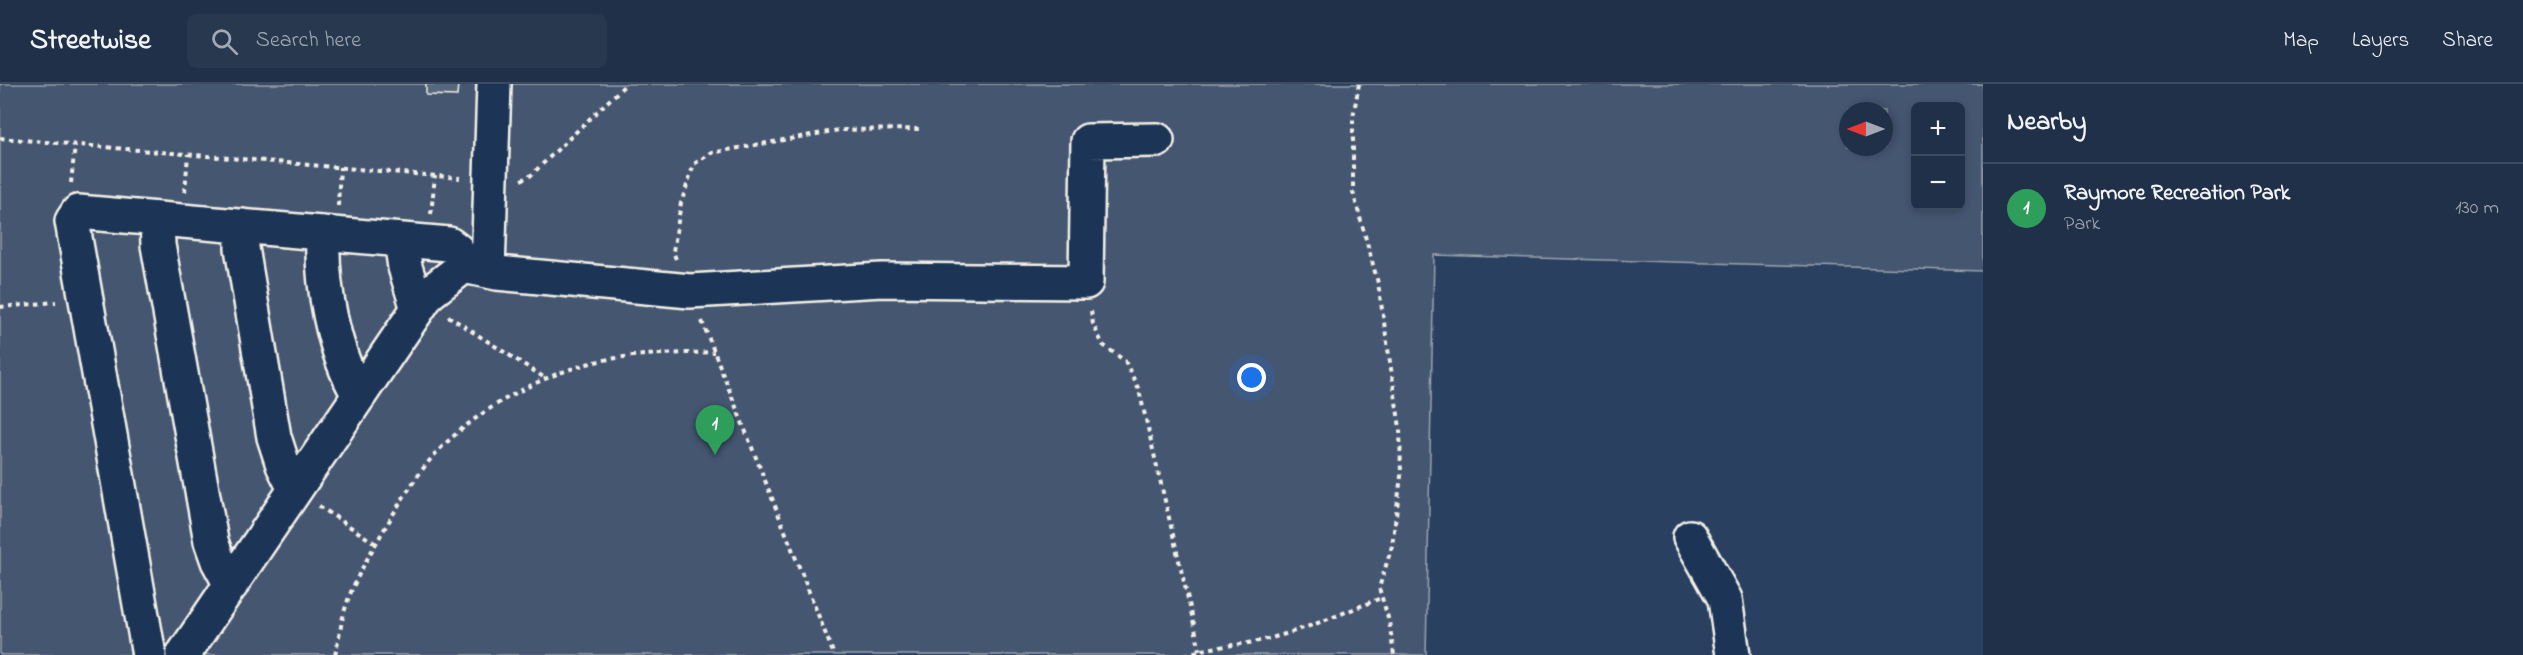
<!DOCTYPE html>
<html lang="en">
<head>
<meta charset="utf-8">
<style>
  body { margin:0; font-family:"Indie Flower",sans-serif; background:#28384f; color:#f1f3f6 }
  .controls { position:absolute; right:18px; top:18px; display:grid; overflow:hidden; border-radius:9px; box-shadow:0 3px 9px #0003 }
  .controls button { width:54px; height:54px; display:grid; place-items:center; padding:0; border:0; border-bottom:2px solid #3d4b60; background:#203048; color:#f1f3f6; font:30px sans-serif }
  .compass { position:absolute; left:1839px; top:18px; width:54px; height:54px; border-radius:50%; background:#203048; box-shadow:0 3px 9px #0003; rotate:270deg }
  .you { position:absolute; left:1252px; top:294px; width:21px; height:21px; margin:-15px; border:4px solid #fff; border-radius:50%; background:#1a73e8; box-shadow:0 0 0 9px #1a73e833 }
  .badge { display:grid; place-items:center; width:39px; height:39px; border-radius:50%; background:#ff9aa2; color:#fff; font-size:20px; font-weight:700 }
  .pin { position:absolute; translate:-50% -50px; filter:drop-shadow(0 2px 3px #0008) }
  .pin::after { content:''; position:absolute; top:32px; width:21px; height:18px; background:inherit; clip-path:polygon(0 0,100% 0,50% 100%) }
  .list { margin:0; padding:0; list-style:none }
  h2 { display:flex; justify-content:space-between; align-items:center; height:78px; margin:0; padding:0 24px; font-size:26px }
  h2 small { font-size:20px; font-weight:400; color:#a2a9b4 }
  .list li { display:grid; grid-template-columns:39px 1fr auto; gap:18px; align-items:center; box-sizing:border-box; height:90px; padding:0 24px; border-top:2px solid #3d4b60 }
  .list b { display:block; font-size:22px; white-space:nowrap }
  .list p { margin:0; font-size:20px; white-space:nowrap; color:#a2a9b4 }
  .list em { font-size:20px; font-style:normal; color:#a2a9b4 }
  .icon { flex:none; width:33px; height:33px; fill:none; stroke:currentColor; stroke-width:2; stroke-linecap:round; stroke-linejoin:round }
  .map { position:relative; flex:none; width:1983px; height:571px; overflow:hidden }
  header { display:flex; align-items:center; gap:36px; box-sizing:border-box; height:84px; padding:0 30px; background:#203048; border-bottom:2px solid #3d4b60 }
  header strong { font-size:28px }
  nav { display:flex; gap:33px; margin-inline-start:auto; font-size:21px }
  .search { width:420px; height:54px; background:#28384f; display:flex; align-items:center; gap:15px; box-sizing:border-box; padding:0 21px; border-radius:9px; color:#a2a9b4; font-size:22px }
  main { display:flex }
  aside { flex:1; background:#203048 }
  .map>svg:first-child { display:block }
</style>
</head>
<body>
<header>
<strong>Streetwise</strong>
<div class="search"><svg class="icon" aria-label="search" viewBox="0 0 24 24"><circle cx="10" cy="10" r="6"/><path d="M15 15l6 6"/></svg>Search here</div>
<nav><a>Map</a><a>Layers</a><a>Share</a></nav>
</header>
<main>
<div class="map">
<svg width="1983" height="571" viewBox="0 0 1983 571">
  <rect width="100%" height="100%" fill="#2a4060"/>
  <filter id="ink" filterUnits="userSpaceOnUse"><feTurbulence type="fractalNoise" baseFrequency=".0167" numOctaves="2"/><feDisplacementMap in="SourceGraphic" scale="12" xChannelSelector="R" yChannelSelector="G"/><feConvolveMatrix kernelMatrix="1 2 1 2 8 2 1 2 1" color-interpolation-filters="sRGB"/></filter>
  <g filter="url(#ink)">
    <path fill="#445771" stroke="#9ca4ac" stroke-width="1.5" fill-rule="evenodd" d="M 0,0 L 1983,0 L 1983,187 L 1434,171 L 1426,571 L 0,571 ZM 1916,22 L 1960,22 L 1960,122 L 1916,122 ZM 1848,27 L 1884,27 L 1884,63 L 1848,63 Z"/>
    <path fill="#56677d" stroke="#f4f1e8" stroke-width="1.5" d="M 426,0 L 458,0 L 457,12 L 426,11 Z"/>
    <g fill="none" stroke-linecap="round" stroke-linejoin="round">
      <g stroke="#f4f1e8" stroke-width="38">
        <path id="minor" d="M 157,135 L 158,161 L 211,457 L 218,477 L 231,501
          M 242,142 L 242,164 L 274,353 L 283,381 L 295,405
          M 323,149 C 321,200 333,268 359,311
          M 401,156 L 405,183 L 418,225
          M 488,187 L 494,0
          M 1690,453 L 1725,515 L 1733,571
          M 149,571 L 72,137 L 78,128 L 449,160 L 457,166 L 464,182
          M 183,571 L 428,210 L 464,182 L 497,189 L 690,207 L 882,196 L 1086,198 L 1088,57 L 1157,56"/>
      </g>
      <path stroke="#f4f1e8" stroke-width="4" stroke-dasharray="4.5 4.5" stroke-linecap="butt" d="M 1359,0 L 1353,33 L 1353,108 L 1378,199 L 1400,344 L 1401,392 L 1392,462 L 1379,504 L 1389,537 L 1394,571
        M 0,54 L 460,94
        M 521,96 L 529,93 L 626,0
        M 71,99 L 75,61
        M 185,108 L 188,70
        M 338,122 L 340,83
        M 431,130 L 435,92
        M 676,175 L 673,168 L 681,119 L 694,80 L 711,69 L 839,46 L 920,45
        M 0,223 L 56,218
        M 1091,227 L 1093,240 L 1103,261 L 1125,277 L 1139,306 L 1200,566
        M 448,232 L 545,294
        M 702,237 L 834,571
        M 319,422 L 376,460
        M 335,571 C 339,555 341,538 346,522 C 354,496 369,472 382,449 C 397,424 411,399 430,376 C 467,332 532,295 587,280 C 628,269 672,270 714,268
        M 1185,571 C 1207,563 1231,562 1254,558 C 1298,549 1340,530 1381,514"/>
      <use href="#minor" stroke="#1d3557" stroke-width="33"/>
    </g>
  </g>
</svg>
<div class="controls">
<button>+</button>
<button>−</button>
</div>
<svg class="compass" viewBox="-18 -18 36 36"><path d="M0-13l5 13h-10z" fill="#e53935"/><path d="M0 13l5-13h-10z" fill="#a2a9b4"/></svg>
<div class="you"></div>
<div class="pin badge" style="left:715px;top:371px;background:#2e9e5b">1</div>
</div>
<aside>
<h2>Nearby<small></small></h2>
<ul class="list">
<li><span class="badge" style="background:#2e9e5b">1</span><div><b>Raymore Recreation Park</b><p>Park</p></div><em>130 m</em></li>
</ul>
</aside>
</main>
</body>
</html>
